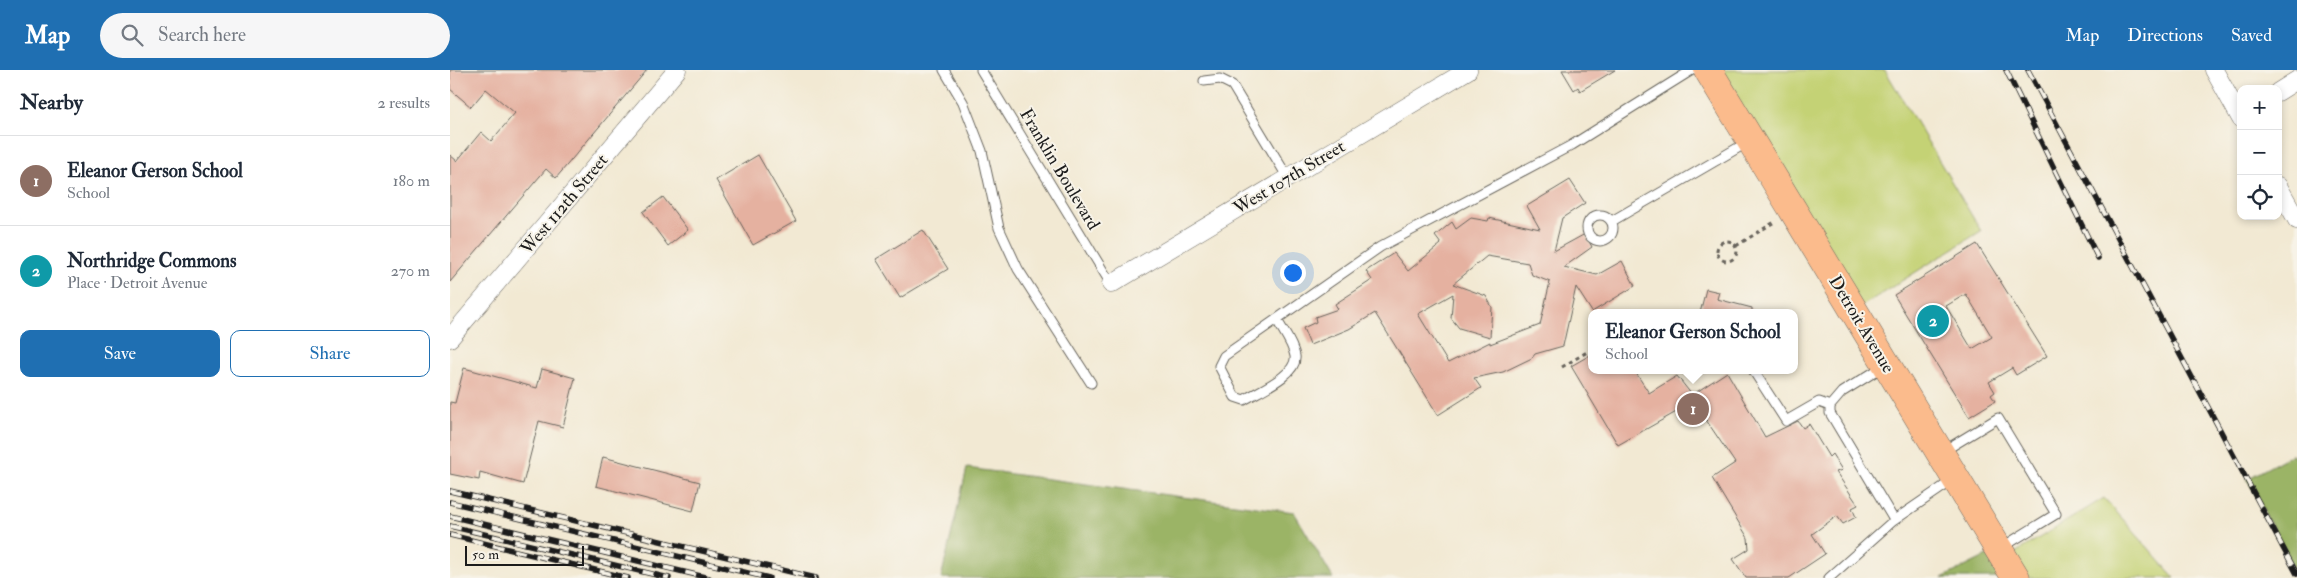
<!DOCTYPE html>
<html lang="en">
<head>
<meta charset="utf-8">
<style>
  body { margin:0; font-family:"IM FELL Double Pica",serif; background:#f6f6f7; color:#1f2937 }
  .controls { position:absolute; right:15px; top:15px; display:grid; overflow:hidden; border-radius:10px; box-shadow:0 2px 8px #0003 }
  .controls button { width:45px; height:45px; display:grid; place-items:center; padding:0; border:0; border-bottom:1px solid #e0e1e3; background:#fff; color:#1f2937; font:25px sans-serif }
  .scale { position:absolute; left:15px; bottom:12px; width:119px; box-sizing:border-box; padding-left:5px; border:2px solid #1c1c1c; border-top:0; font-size:14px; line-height:18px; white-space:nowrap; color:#1c1c1c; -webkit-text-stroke:4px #f7f3e8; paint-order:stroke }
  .you { position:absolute; left:842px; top:202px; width:18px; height:18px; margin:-12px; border:4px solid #fff; border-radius:50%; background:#1a73e8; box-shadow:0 0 0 8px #1a73e833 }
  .badge { display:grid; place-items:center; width:32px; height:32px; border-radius:50%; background:#1f6fb2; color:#fff; font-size:16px; font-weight:700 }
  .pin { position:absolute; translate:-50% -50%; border:2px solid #fff; box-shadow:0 1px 5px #0006 }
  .popup { position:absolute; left:1138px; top:239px; width:210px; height:65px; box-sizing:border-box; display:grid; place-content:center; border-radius:10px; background:#fff; filter:drop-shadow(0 1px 4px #0005); font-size:16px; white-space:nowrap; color:#747a83 }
  .popup b { font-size:19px; color:#1f2937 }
  .popup::after { content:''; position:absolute; left:50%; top:100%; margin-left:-10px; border:10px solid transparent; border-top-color:#fff }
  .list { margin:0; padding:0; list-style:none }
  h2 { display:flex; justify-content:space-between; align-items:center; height:65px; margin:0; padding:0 20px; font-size:21px }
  h2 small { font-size:16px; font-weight:400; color:#747a83 }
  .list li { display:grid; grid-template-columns:32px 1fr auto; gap:15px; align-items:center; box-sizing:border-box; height:90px; padding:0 20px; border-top:1px solid #e0e1e3 }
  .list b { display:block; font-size:19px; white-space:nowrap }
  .list p { margin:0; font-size:16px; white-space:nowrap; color:#747a83 }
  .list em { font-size:16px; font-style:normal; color:#747a83 }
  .actions { display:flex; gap:10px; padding:15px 20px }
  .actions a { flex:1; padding:11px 0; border:1px solid #1f6fb2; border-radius:10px; text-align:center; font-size:18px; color:#1f6fb2 }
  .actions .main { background:#1f6fb2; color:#fff }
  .icon { flex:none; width:28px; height:28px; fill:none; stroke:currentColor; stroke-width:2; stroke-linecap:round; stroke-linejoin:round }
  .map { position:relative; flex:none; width:1847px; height:508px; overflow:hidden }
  header { display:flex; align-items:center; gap:30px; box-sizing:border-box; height:70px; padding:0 25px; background:#1f6fb2; color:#fff }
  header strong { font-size:24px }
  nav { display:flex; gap:28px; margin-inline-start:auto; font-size:18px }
  .search { width:350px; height:45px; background:#f6f6f7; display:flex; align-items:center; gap:12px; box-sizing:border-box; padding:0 18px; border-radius:28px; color:#747a83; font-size:19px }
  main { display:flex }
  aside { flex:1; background:#fff }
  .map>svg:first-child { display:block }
</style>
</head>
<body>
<header>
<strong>Map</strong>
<div class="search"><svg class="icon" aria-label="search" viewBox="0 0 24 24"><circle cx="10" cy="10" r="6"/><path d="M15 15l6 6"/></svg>Search here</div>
<nav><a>Map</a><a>Directions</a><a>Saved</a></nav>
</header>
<main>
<aside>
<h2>Nearby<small>2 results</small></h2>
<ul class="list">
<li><span class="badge" style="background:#8d6e63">1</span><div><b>Eleanor Gerson School</b><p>School</p></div><em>180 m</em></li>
<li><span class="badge" style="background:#0f9aa8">2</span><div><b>Northridge Commons</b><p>Place · Detroit Avenue</p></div><em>270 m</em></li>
</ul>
<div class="actions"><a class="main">Save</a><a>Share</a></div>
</aside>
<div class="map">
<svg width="1847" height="508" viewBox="0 0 1847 508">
  <rect width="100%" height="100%" fill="#f7f3e8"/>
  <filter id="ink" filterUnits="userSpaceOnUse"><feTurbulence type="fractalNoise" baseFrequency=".02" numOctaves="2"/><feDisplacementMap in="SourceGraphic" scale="10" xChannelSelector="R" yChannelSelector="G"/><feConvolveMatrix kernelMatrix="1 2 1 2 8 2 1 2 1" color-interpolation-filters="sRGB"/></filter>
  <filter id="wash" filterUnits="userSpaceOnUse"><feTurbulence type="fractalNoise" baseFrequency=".0096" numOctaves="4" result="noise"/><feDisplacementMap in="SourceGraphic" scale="20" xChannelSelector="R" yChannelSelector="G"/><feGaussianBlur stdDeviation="1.12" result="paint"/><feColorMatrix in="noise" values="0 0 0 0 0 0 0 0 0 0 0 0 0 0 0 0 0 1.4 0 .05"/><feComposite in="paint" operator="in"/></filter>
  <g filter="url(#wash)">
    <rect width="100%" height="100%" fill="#f2e9d3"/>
    <path fill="#c4d274" stroke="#707748" d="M 1258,0 L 1435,0 L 1531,161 L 1404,241 Z
      M 1654,428 L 1725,508 L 1566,508 L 1555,489 Z"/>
    <path fill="#9bb466" stroke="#5c6841" d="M 1843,384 L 1847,392 L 1847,505 L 1797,409 Z
      M 517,398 L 844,442 L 883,508 L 491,508 Z
      M 1549,480 L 1566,508 L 1492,508 Z"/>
    <g id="blocks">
      <path fill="#e5b1a0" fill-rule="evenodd" d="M 0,0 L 197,0 L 106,108 L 96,99 L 0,212 L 0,85 L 7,91 L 31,62 L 41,71 L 65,43 L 36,19 L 21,37 L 0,19 Z
        M 1112,0 L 1165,0 L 1130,21 L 1128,17 L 1124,20 Z
        M 308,85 L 346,151 L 303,175 L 266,110 Z
        M 1120,110 L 1135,133 L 1112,148 L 1104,181 L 1135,164 L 1142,177 L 1114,197 L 1147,205 L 1172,191 L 1185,216 L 1142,242 L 1126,217 L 1113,276 L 1085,284 L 1082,288 L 1053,302 L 1024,308 L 1031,318 L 988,345 L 925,243 L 899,259 L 860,275 L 853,258 L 866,252 L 865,247 L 888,239 L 885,234 L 922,210 L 916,201 L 944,183 L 958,201 L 991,174 L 985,166 L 1002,152 L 1006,159 L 1021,148 L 1038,151 L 1039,148 L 1090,159 L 1077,136 ZM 1037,186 L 1078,193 L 1082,205 L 1100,212 L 1090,255 L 1040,274 L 1040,272 L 998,293 L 968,244 L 1003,224 L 1001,248 L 1009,258 L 1040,267 L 1042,237 L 1036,226 L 1003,214 Z
        M 213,127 L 238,160 L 218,176 L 193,142 Z
        M 473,160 L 498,199 L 450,228 L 426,189 Z
        M 1527,174 L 1597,286 L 1566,305 L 1562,298 L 1539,312 L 1545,322 L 1541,325 L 1545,331 L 1519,347 L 1444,225 ZM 1516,224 L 1542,267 L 1522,279 L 1496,236 Z
        M 1256,219 L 1269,222 L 1267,229 L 1302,238 L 1302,243 L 1250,243 Z
        M 1142,284 L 1142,300 L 1184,300 L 1199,323 L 1227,306 L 1242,325 L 1277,302 L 1315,367 L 1348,351 L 1353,358 L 1359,354 L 1379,387 L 1382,384 L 1392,400 L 1386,402 L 1408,435 L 1402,438 L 1406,447 L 1393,454 L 1387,446 L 1362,464 L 1375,484 L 1339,508 L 1296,508 L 1283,489 L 1299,479 L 1298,468 L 1262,408 L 1285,393 L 1244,332 L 1168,375 L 1121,296 Z
        M 14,298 L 87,318 L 92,299 L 125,308 L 113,357 L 89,351 L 73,414 L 30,402 L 29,410 L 0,404 L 0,332 L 5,333 Z
        M 153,387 L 250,412 L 243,441 L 146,416 Z"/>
    </g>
  </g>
  <g filter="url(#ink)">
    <use href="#blocks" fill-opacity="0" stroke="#67645c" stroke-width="1"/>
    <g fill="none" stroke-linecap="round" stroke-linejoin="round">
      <g stroke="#67645c" stroke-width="11">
        <path id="service" d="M 494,0 L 513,32 L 532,81 L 549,158 L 568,199 L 641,313
          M 531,0 L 661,214
          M 754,11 L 770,9 L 782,15 L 838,108
          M1137 158a13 13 0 1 1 26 0a13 13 0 1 1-26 0Z
          M 1162,151 L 1298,72
          M 827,250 C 833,261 843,274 845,286 C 848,305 808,321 794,330 L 785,327 L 769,296 L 774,286 L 930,177 L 1122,75 L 1242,0
          M 1434,296 L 1392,322 L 1380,336 L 1380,343 L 1444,450
          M 1303,300 L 1336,351 L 1369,332 L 1380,336
          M 1492,382 L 1548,348 L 1606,444 L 1551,478
          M 1379,508 L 1443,451 L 1503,410"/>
      </g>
      <g stroke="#67645c" stroke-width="19">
        <path id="minor" d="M 1764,0 L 1791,49
          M 1828,22 L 1847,10
          M 1828,116 L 1847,150
          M 661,214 L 1018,0
          M 0,268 L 227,0"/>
      </g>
      <g stroke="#67645c" stroke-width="29">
        <path id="primary" d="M 1258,0 L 1566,508"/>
      </g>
      <path stroke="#67645c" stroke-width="3" stroke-dasharray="4 4" stroke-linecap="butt" d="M1267 181a10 10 0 1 1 20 0a10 10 0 1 1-20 0Z
        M 1286,176 L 1326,151
        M 1112,297 L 1142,279"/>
      <use href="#service" stroke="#fff" stroke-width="9"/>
      <use href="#minor" stroke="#fff" stroke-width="18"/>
      <use href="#primary" stroke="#fbbb8c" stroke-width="28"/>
      <g stroke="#1c1c1c" stroke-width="5.5">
        <path id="rail" d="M 1556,0 L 1648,188
          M 1578,0 L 1847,504
          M 0,421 L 366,508
          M 0,432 L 319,508
          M 0,446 L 259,508
          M 0,456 L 219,508
          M 0,465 L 178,508"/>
      </g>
      <use href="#rail" stroke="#f7f3e8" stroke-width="4" stroke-dasharray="11" stroke-linecap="butt"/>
    </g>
  </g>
  <g text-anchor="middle" stroke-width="4" stroke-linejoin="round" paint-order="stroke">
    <g font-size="18" fill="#1c1c1c" stroke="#f7f3e8">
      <text transform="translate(610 99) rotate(59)" y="6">Franklin Boulevard</text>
      <text transform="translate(839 107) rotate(-31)" y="6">West 107th Street</text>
      <text transform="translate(114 134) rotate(-50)" y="6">West 112th Street</text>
      <text transform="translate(1412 254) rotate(59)" y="6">Detroit Avenue</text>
    </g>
  </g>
</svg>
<div class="controls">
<button>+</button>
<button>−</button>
<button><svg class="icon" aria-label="locate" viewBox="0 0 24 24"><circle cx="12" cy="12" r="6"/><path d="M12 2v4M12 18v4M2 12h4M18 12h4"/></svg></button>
</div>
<div class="scale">50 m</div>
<div class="you"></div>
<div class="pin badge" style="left:1243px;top:339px;background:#8d6e63">1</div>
<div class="popup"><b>Eleanor Gerson School</b>School</div>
<div class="pin badge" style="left:1483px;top:251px;background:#0f9aa8">2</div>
</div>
</main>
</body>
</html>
